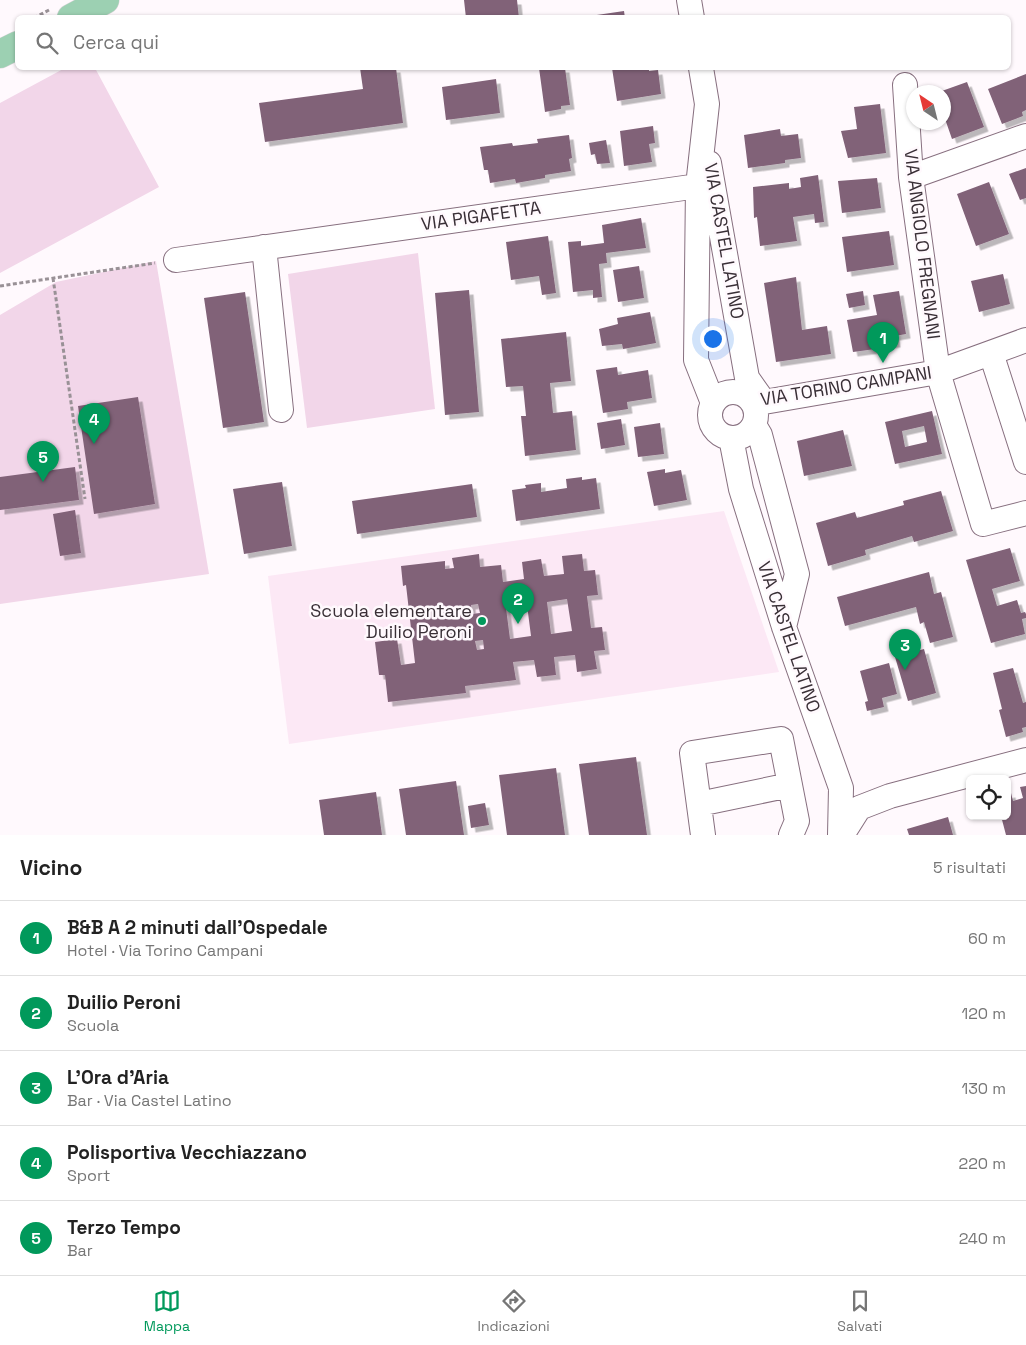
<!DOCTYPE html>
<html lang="it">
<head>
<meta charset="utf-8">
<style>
  body { margin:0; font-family:"Space Grotesk",sans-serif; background:#f2f2f2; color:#222 }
  .controls { position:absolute; right:15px; bottom:15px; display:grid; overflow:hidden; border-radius:8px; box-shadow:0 1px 4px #0004 }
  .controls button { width:45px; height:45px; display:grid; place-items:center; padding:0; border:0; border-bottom:1px solid #e0e0e0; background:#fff; color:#222; font:25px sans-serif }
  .compass { position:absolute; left:906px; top:85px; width:45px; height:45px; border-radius:50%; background:#fff; box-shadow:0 1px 4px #0004; rotate:325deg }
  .you { position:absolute; left:712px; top:338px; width:18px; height:18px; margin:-12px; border:4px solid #fff; border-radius:50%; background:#1a73e8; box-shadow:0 0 0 8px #1a73e833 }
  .badge { display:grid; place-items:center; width:32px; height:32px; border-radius:50%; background:#01995b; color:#fff; font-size:16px; font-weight:700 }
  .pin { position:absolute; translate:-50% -41px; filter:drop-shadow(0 1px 2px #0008) }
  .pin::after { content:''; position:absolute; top:26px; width:18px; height:15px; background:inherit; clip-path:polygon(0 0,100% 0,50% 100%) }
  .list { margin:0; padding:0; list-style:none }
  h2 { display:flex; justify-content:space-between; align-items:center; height:65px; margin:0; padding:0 20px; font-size:21px }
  h2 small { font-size:16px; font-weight:400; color:#767676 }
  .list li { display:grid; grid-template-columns:32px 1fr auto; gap:15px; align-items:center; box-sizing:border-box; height:75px; padding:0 20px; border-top:1px solid #e0e0e0 }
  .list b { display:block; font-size:19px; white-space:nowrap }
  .list p { margin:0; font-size:16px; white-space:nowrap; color:#767676 }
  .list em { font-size:16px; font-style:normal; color:#767676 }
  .icon { flex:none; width:28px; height:28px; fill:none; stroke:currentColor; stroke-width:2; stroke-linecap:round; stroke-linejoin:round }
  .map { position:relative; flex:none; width:1026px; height:835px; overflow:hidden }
  .search { position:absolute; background:#fff; box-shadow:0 1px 4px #0004; left:15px; right:15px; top:15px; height:55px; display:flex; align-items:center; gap:12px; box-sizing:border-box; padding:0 18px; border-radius:8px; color:#767676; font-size:19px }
  .sheet { height:440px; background:#fff }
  nav { display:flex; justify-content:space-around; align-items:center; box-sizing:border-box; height:70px; border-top:1px solid #e0e0e0; background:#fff; font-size:14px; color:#767676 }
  nav a { display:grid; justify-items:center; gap:2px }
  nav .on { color:#01995b }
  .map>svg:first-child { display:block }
</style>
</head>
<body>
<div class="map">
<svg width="1026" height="835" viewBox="0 0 1026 835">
  <defs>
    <filter id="shadow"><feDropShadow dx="4.5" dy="4.5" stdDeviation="0" flood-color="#0004"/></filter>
  </defs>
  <rect width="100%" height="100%" fill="#fff9fd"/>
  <path fill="#fce8f5" d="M 724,511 L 779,672 L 289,744 L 268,576 Z"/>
  <path fill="#f2d6e9" d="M 65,68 L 95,68 L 159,187 L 0,273 L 0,103 Z
    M 418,253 L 435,409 L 307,428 L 288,274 Z
    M 156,261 L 209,574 L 0,604 L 0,315 L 56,282 Z"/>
  <path fill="#816278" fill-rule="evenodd" filter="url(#shadow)" d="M 464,0 L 517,0 L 519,18 L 466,18 Z
    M 624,11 L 625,18 L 590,18 L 590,16 Z
    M 360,68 L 396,68 L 403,123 L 265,142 L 259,103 L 363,89 Z
    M 539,68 L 565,68 L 570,105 L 561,106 L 561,109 L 545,112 Z
    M 612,68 L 649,68 L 649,71 L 658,70 L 661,94 L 617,101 Z
    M 1026,74 L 1026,110 L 1022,112 L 1023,116 L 1002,124 L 988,89 Z
    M 496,79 L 500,113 L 446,120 L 442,87 Z
    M 967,82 L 984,127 L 952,139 L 944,116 L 944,92 L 939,92 Z
    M 880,104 L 886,153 L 848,158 L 841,131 L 857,129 L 854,107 Z
    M 653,126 L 655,143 L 649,144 L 652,162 L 624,166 L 620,131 Z
    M 780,129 L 781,136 L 798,134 L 801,158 L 785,160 L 785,163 L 748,168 L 744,135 Z
    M 569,135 L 572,158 L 569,159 L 571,171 L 545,175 L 545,178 L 516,183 L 515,179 L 490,183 L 488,170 L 484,170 L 480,147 L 512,143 L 513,146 L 538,143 L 537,139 Z
    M 606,140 L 610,163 L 597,164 L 595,154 L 591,155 L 589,143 Z
    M 1026,168 L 1026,198 L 1020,200 L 1009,174 Z
    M 818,175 L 824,222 L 815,223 L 814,214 L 793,217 L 797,241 L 760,246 L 757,217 L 754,218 L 753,187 L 789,183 L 789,189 L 801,187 L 800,178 Z
    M 877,178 L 881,208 L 842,213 L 838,181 Z
    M 989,182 L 1009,234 L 976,246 L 957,194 Z
    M 641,218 L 646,248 L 606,253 L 607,263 L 599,264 L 602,297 L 593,298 L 593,290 L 573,292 L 568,242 L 581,241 L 581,246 L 604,243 L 602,225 Z
    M 889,231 L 894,265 L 847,272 L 842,237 Z
    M 548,236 L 556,293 L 542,295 L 539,276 L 511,280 L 506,242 Z
    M 639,266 L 644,298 L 618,302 L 613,270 Z
    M 1003,274 L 1010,304 L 979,312 L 971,281 Z
    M 796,277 L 802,330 L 827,326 L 831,354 L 776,362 L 764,283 Z
    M 469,290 L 479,412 L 445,415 L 435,293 Z
    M 863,291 L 865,305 L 849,308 L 846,294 Z
    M 899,291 L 906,334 L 895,336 L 896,343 L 882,345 L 883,348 L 853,352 L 847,320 L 877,315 L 873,295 Z
    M 245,292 L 264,422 L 223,428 L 204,298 Z
    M 650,312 L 656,343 L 623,349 L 622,344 L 602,346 L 599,329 L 618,324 L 617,318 Z
    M 566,332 L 571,381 L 550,383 L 553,413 L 572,411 L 576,450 L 525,456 L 521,416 L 526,416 L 523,386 L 506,387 L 501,339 Z
    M 617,367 L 618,375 L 648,370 L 652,398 L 627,402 L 628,409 L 603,413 L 596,370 Z
    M 138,397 L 155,504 L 94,514 L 78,406 Z
    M 932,411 L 942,454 L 895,464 L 885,422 ZM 924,426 L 927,442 L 905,447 L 902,431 Z
    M 621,419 L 625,445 L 601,449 L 597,423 Z
    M 660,423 L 664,454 L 638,457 L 634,427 Z
    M 843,430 L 852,466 L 804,476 L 797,441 Z
    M 75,467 L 79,500 L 0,510 L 0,477 Z
    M 665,469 L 665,473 L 681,470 L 687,500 L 654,506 L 647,472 Z
    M 582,477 L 582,480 L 596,478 L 600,509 L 516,521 L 512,490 L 526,488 L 525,485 L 541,483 L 541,492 L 567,488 L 566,479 Z
    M 282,482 L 292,546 L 244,554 L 233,489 Z
    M 472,484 L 477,517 L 357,534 L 352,501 Z
    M 941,491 L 953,531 L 914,542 L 912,536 L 865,550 L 866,555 L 828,566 L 816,523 L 855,512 L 857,518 L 904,505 L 903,501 Z
    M 75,510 L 81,553 L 60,556 L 53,514 Z
    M 1010,548 L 1020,581 L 992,589 L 997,606 L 1017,600 L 1021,613 L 1025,612 L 1026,614 L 1026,618 L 1022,619 L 1025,634 L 991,643 L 966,560 Z
    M 479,554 L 480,567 L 501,565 L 503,582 L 524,579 L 522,562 L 541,559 L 544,576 L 564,574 L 562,556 L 582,554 L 584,571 L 595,570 L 598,595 L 587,596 L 591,628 L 602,627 L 605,650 L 594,651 L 597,669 L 577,672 L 575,655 L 554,657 L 556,675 L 537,677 L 534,660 L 513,662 L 516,680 L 465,686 L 466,693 L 388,702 L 385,675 L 379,675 L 375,642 L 397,639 L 401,665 L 415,663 L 406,585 L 403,586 L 401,566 L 445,561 L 445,569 L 454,568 L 452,558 ZM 567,599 L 572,631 L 551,634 L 547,602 ZM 478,604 L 480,613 L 472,614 L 471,605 ZM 527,605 L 531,636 L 510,639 L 506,608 ZM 483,640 L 484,649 L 477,650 L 475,641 Z
    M 929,572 L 934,594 L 941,592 L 953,637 L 930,643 L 924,622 L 920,624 L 916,607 L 845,626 L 837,597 Z
    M 924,649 L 936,693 L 908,701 L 895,657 Z
    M 889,663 L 897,694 L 882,698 L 884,707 L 867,711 L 865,702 L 868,701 L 860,671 Z
    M 1013,668 L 1023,703 L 1026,702 L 1026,727 L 1022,728 L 1023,732 L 1006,737 L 999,710 L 1002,709 L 993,673 Z
    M 636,757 L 647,835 L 589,835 L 579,764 Z
    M 556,768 L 565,835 L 507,835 L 499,775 Z
    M 456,781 L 464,835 L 406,835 L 399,789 Z
    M 1026,786 L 1026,835 L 1006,835 L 1001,816 L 1007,816 L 1007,794 L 1011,793 L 1013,801 L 1023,798 L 1020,787 Z
    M 376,792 L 382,835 L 324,835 L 319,800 Z
    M 485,803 L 489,825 L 471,828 L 468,806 Z
    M 948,817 L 953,835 L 909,835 L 907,829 Z"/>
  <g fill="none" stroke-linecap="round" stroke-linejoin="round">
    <g stroke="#876f7f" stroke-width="26">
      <path id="minor" d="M 689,0 L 692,18
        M 701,68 L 707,104 L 698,186 L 696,360 L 713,403
        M 905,85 L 911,177 L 938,372 L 983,524 L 1026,513
        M 709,163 L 747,378 L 764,402
        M 911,177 L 1026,136
        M 264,247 L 281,410
        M 176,260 L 698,186
        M 991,353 L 1026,462
        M710 415a23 23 0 1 1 46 0a23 23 0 1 1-46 0Z
        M 751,401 L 764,402 L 938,372 L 1026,340
        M 754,425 L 760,435 L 797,574 L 784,627
        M 731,438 L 741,489 L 784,627 L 841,788 L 840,835
        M 699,804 L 790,785
        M 703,835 L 692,753 L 781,739 L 797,821 L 791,835
        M 842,835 L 859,808 L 890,796 L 1026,760"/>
    </g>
    <g stroke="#d7d5d7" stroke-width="29">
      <path id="major" d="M 71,18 L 105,0
        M 0,54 L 18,45"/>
    </g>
    <path stroke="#999196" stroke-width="3" stroke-dasharray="4 2.5" stroke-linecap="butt" d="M 34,18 L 49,10
      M 53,278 L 85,499
      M 0,286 L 155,263"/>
    <use href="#minor" stroke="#fff" stroke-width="24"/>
    <use href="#major" stroke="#9cd0b2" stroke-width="28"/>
  </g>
  <circle fill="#01995b" stroke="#fff9fd" stroke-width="2" cx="482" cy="621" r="5"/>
  <g text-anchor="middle" stroke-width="5" stroke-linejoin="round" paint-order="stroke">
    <g font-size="18" fill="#392f36" stroke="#fff9fd">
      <text transform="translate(481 216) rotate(-8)" y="6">VIA PIGAFETTA</text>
      <text transform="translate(724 241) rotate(80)" y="6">VIA CASTEL LATINO</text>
      <text transform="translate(922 244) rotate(83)" y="6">VIA ANGIOLO FREGNANI</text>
      <text transform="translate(846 386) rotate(-9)" y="6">VIA TORINO CAMPANI</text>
      <text transform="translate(789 637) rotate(71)" y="6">VIA CASTEL LATINO</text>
    </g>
    <g font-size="18" fill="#392f36" stroke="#fff9fd" text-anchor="end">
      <text x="472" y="617">Scuola elementare<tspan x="472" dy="21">Duilio Peroni</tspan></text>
    </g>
  </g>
</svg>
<div class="controls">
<button><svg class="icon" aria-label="locate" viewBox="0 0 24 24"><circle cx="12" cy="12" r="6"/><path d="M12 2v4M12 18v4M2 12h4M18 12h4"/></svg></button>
</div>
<svg class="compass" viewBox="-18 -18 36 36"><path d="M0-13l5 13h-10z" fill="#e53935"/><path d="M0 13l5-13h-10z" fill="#767676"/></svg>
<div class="you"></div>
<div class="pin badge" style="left:883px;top:363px">1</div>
<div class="pin badge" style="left:518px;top:624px">2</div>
<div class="pin badge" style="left:905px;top:670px">3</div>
<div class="pin badge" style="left:94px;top:444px">4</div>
<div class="pin badge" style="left:43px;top:482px">5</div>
<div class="search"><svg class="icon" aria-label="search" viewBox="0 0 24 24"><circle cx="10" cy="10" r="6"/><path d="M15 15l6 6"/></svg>Cerca qui</div>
</div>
<section class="sheet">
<h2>Vicino<small>5 risultati</small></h2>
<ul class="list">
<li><span class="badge">1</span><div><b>B&amp;B A 2 minuti dall'Ospedale</b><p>Hotel · Via Torino Campani</p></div><em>60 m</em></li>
<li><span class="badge">2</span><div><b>Duilio Peroni</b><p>Scuola</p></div><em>120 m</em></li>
<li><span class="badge">3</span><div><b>L'Ora d'Aria</b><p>Bar · Via Castel Latino</p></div><em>130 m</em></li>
<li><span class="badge">4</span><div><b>Polisportiva Vecchiazzano</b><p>Sport</p></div><em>220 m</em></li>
<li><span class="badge">5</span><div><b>Terzo Tempo</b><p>Bar</p></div><em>240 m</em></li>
</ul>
</section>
<nav>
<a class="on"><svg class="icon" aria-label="map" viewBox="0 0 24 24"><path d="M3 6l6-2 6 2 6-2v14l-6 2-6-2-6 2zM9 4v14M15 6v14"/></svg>Mappa</a>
<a><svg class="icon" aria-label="directions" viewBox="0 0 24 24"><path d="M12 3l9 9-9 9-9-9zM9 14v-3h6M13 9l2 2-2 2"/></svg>Indicazioni</a>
<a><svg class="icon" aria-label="saved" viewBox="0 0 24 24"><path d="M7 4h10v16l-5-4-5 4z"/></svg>Salvati</a>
</nav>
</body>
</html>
